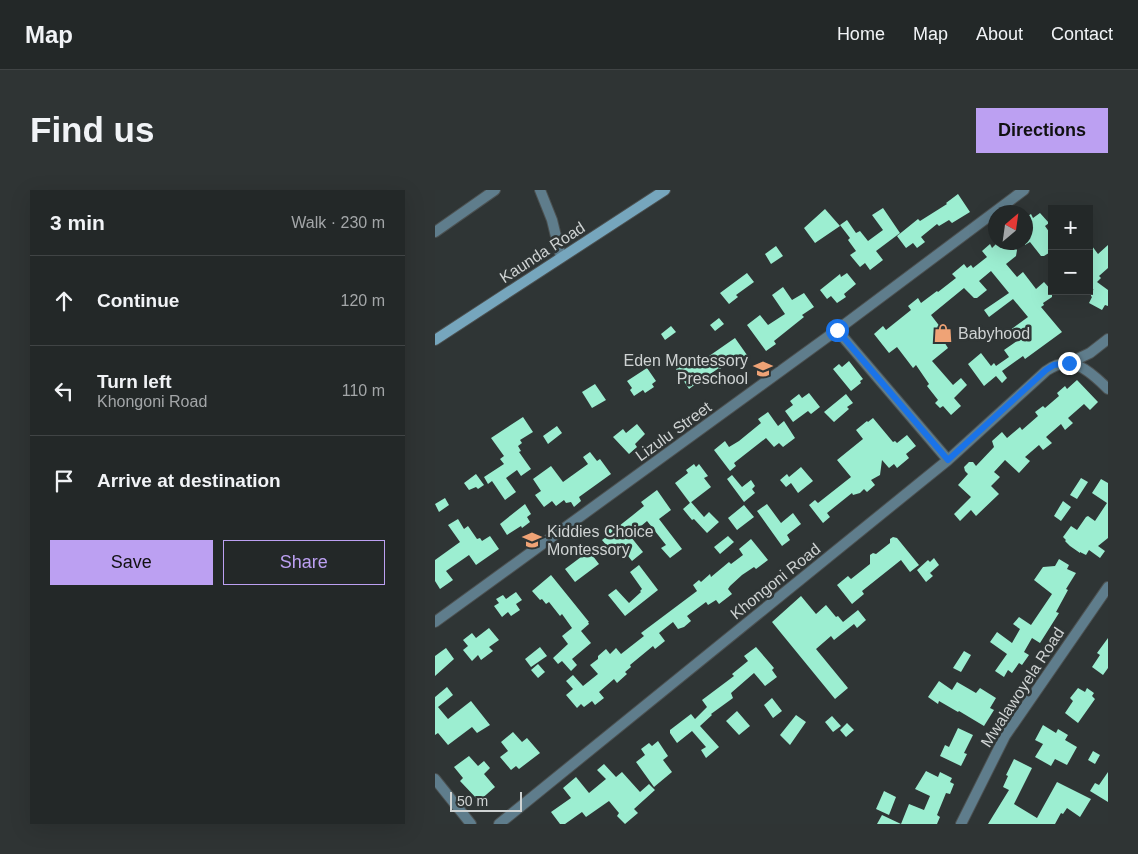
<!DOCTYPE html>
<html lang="en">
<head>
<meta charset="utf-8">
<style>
  body { margin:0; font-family:Arial,sans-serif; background:#2f3434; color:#f1f3f6 }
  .controls { position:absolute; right:15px; top:15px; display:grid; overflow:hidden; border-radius:0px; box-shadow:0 5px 20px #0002 }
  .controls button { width:45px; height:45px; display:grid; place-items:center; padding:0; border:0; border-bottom:1px solid #404445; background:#232828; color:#f1f3f6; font:25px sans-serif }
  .compass { position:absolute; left:553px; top:15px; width:45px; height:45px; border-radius:50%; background:#232828; box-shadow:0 5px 20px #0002; rotate:29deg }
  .scale { position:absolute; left:15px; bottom:12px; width:72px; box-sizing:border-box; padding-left:5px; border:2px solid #cfd3d3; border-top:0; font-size:14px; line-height:18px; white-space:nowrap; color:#cfd3d3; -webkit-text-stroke:4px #2f3535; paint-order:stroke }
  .stop { position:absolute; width:15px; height:15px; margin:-11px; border:4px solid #1a73e8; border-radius:50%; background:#fff }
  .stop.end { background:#1a73e8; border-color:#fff; box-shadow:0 1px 5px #0008 }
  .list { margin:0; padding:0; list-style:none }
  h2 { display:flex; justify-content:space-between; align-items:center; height:65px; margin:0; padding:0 20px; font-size:21px }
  h2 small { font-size:16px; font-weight:400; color:#a3a6a8 }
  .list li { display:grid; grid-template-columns:32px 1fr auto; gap:15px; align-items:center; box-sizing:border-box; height:90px; padding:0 20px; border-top:1px solid #404445 }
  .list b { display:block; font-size:19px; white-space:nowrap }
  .list p { margin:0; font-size:16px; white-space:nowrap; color:#a3a6a8 }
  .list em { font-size:16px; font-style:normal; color:#a3a6a8 }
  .actions { display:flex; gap:10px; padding:15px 20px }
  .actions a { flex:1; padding:11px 0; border:1px solid #bca0f2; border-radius:0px; text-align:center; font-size:18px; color:#bca0f2 }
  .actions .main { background:#bca0f2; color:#111 }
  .icon { flex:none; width:28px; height:28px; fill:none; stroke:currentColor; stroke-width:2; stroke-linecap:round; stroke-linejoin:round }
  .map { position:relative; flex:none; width:673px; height:634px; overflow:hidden; border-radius:0px }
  header { display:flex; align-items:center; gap:30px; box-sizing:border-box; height:70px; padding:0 25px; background:#232828; border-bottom:1px solid #404445 }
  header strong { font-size:24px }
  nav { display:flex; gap:28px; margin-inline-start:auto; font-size:18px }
  .intro { display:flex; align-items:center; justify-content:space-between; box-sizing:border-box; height:120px; padding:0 30px }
  h1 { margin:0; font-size:35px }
  .button { padding:12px 22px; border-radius:0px; background:#bca0f2; color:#111; font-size:18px; font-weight:700 }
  main { display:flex; gap:30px; padding:0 30px }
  aside { flex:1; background:#232828; border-radius:0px; box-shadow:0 5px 20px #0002 }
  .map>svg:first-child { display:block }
</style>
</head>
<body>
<header>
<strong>Map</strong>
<nav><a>Home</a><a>Map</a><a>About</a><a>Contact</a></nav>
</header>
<div class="intro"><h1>Find us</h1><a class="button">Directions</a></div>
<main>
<aside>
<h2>3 min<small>Walk · 230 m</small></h2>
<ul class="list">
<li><svg class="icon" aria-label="ahead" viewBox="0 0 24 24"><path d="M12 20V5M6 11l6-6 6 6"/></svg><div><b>Continue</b></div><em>120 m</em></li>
<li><svg class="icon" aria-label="left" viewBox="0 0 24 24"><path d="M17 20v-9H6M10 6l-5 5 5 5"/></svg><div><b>Turn left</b><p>Khongoni Road</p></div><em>110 m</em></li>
<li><svg class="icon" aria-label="arrive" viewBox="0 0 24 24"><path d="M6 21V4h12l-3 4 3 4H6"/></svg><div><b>Arrive at destination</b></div></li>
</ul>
<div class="actions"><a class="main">Save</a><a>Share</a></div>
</aside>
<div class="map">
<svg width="673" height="634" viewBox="0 0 673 634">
  <rect width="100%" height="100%" fill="#2f3535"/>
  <path fill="#9ceed1" d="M 523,4 L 535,22 L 517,33 L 514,30 L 504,36 L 502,34 L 486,47 L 490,52 L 482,58 L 478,53 L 471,58 L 462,46 L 483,29 L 485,31 L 512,14 L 511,13 Z
    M 448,18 L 465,43 L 441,61 L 448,70 L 435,80 L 430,73 L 425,77 L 415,65 L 421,61 L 413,50 L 415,48 L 405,35 L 412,30 L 421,43 L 425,41 L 433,51 L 448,40 L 437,25 Z
    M 390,19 L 405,36 L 380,53 L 369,38 Z
    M 605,23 L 614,33 L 610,36 L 617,46 L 617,61 L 609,66 L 606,66 L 595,52 L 590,55 L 590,28 L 596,24 L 598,28 Z
    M 563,52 L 576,52 L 582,60 L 581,66 L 571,74 L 582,87 L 588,82 L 601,99 L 609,92 L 617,101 L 617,107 L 608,113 L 609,115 L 606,117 L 627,142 L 590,169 L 588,166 L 567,181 L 572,188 L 567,193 L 561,186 L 549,196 L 533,174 L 546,163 L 556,176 L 559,173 L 561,176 L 574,167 L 569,160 L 582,151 L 574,141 L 593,127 L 578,109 L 554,127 L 549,120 L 574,103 L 556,81 L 544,91 L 552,100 L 542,108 L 539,108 L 529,98 L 496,125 L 506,138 L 502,141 L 513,158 L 497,171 L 518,195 L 526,188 L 532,195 L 519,208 L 526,216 L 516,225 L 508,216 L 505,218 L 500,213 L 503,210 L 492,196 L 494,194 L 481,175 L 478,178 L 462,157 L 454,163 L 439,144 L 448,136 L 451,140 L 476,120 L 473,116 L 483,108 L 486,113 L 502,101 L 503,102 L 521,88 L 517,84 L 529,74 L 532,78 L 536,75 L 538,78 L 552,67 L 547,61 L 555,54 L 557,58 Z
    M 654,52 L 663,64 L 673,55 L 673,78 L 664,86 L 666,88 L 662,92 L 673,100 L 673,116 L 670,115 L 667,120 L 654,113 L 657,107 L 656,106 L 656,103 L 659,99 L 654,103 Z
    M 341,56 L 348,66 L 336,74 L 330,64 Z
    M 312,83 L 319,92 L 301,105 L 303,107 L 294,114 L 285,103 Z
    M 412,83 L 421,94 L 409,104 L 411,107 L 402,113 L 396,106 L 392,109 L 385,100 L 405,84 L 406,87 Z
    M 348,97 L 357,110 L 369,103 L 379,117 L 367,125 L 369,127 L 339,151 L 341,154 L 331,161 L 312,135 L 325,125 L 333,135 L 350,124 L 337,105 Z
    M 284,128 L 289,134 L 280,141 L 275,135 Z
    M 236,136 L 241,142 L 230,150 L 226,144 Z
    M 300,148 L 312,165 L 297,176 L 294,172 L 285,179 L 284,178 L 268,189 L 270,191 L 263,196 L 262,193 L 254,199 L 241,179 L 259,167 L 264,173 Z
    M 414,171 L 428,189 L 425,191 L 426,193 L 416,201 L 398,179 L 404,174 L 407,177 Z
    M 212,178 L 221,191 L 217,194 L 219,197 L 210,203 L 208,200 L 199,206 L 195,200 L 197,198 L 192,191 Z
    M 642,190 L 663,212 L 655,220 L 649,214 L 633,228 L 638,233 L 630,240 L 626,234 L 611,247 L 617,253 L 608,260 L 604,255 L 590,267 L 595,271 L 584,283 L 570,270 L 559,282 L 565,287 L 556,296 L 564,304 L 541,326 L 536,320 L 525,331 L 519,324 L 536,307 L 523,295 L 533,284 L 530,281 L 529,277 L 534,272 L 538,272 L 541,276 L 559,257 L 557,251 L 567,242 L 572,248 L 585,237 L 587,240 L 603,226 L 600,222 L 608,216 L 610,218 L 624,206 L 622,203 L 630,196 L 632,199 Z
    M 160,194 L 171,210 L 157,218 L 147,202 Z
    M 374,203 L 385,217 L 376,224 L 373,221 L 358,232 L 350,221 L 358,215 L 355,211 L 364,204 L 367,208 Z
    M 411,204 L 418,213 L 412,217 L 414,219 L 399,232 L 389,222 Z
    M 333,222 L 343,236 L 349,231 L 360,248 L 348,257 L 344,253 L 339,257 L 331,248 L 299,273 L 301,276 L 295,281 L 279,260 L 290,251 L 294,257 L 304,251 L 326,233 L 323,229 Z
    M 88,227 L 98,242 L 85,250 L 87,253 L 83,256 L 86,261 L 84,262 L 96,279 L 86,286 L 82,280 L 71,288 L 81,302 L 70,310 L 57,291 L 53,294 L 49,287 L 69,274 L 65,269 L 69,266 L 56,248 Z
    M 438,228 L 458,252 L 460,251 L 462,253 L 472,245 L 481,256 L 471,264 L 474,268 L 462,278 L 459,274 L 454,278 L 447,270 L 445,285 L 436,290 L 440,295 L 432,302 L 429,299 L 425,303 L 418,305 L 417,303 L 392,323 L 395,327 L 388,333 L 374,315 L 380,310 L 383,313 L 416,287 L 402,270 L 428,249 L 421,240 L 432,231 L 433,232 Z
    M 202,234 L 210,244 L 200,254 L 202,257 L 194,264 L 178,247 L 188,239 L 191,243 Z
    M 122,236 L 127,243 L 113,254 L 108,246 Z
    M 155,262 L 162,271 L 165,269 L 176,284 L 144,307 L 146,311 L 139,317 L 136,312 L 131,313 L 129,310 L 121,316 L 117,311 L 109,317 L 100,305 L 106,301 L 98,289 L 116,276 L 128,292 L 153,274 L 148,267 Z
    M 259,274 L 261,277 L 264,274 L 273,286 L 269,288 L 276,297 L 255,313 L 240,293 L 253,283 L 251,280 Z
    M 366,277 L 378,291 L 363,303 L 356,293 L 351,297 L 345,290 L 352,284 L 354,287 Z
    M 41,284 L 49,295 L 43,299 L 41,297 L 34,300 L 29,293 Z
    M 297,285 L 307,297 L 316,290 L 320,296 L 317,299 L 320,303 L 309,312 L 292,289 Z
    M 646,288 L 653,292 L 642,309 L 635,305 Z
    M 666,289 L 673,293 L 673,348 L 663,356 L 670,361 L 665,368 L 654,360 L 651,365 L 645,362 L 645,363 L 635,356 L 630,351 L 631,350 L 628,347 L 636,336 L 642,340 L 651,327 L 653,326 L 660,331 L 672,313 L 657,303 Z
    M 222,300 L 236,320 L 224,329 L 247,359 L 235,368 L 226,358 L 231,355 L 212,331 L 199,342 L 200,343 L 196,347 L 208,362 L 197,371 L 185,356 L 177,362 L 167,350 L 174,345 L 172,341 L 182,333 L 184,336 L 198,325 L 209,316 L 206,312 Z
    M 10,308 L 14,315 L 4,322 L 0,314 Z
    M 628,311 L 636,317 L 626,331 L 619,326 Z
    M 256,312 L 269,327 L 274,322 L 284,332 L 272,343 L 259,329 L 257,330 L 248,319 Z
    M 90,314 L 96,324 L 92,327 L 95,332 L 87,338 L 86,336 L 72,345 L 65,334 Z
    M 332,314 L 346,333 L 358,323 L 366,334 L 352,345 L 355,350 L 347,356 L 322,321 Z
    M 309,315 L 319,327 L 302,340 L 293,328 Z
    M 23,329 L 29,339 L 33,336 L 42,349 L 45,348 L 47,351 L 55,346 L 64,359 L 41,375 L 34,365 L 11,381 L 18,390 L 5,399 L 0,391 L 0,370 L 25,352 L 13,335 Z
    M 293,346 L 299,352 L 285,364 L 279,357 Z
    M 458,347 L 462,348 L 484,375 L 475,382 L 466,370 L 427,401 L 429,404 L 417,414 L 402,395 L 413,386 L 416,389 L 435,374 L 435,365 L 438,363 L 441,364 L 455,353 L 455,349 Z
    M 316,349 L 333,370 L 321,379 L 319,377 L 307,385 L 295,396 L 293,399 L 297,404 L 284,414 L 281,410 L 273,415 L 271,412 L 252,426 L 256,431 L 249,437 L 243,439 L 238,432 L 224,443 L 230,451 L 220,459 L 218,456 L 195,475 L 196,477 L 190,482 L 192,484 L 182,493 L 179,489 L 164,502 L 169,508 L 160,515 L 157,511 L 149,517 L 146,514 L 142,518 L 131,505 L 138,499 L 131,491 L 138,485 L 148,496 L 163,484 L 155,475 L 163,469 L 163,466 L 171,459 L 175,464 L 181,458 L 186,464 L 209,446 L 206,443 L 262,401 L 258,395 L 264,390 L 266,392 L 275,384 L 276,387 L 294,372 L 296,374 L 308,365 L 304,359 Z
    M 154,361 L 164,374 L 140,392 L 130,379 Z
    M 499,368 L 504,375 L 495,383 L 498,386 L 491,392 L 482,380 L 493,370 L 495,372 Z
    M 624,369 L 634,375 L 632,379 L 641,383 L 631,399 L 633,400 L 621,422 L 624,423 L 605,453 L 597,448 L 589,462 L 594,465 L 587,475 L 584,473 L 577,483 L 573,480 L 569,487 L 560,481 L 572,464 L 555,452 L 562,442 L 577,453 L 585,439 L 578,434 L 584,427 L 596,435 L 617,404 L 599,390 L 608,377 L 620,376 Z
    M 204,375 L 223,400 L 190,426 L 173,405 L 181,399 L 194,413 L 206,402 L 205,401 L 207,399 L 195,382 Z
    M 116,385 L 154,432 L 153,432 L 154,434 L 146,441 L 156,453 L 137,469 L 142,475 L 136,481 L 127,471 L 123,474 L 118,468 L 133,454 L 127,446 L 137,438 L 127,424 L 125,426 L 114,412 L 111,414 L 107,409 L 105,410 L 97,401 Z
    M 81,402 L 87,410 L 81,414 L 85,420 L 76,426 L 73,422 L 67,427 L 59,416 L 64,413 L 61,409 L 68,405 L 71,409 Z
    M 366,406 L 381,424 L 391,415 L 401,427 L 403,426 L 408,432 L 423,420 L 431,430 L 422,438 L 419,434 L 399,450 L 396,446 L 381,459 L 413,498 L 400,509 L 337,432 Z
    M 54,438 L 64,450 L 54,457 L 58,461 L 46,470 L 43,465 L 37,471 L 28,460 L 33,456 L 28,450 L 37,443 L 41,448 Z
    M 673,448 L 673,478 L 668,485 L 657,477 L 665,465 L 662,463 Z
    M 105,457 L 112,466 L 96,477 L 90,469 Z
    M 321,457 L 339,478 L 337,480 L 342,487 L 330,496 L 319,483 L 296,503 L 298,508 L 276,524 L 277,525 L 265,536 L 284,557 L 271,568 L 266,560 L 271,557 L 257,541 L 242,553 L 235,543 L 235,540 L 256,524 L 260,529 L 272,517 L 267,510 L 299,486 L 297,484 L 313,471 L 309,466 Z
    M 11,458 L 19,469 L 0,486 L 0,466 Z
    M 529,461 L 536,465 L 526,482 L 518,478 Z
    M 103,474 L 110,482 L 103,488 L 96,480 Z
    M 504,491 L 517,500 L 522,492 L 541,503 L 545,498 L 561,508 L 555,518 L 559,520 L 549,536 L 524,521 L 523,522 L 504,511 L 503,514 L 493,507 Z
    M 12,497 L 18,505 L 3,517 L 13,529 L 36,511 L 55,535 L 42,543 L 37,537 L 13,555 L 3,543 L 0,545 L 0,507 Z
    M 643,498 L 650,502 L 652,498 L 659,503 L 657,506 L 660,509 L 643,533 L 630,523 L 638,511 L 635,508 Z
    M 337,508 L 347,521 L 338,528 L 329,515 Z
    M 302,521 L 315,536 L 304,545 L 291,531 Z
    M 361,525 L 371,532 L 355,555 L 345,545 Z
    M 397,526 L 406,536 L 398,542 L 390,532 Z
    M 412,533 L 419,540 L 411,547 L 405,540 Z
    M 608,535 L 621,543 L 623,539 L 633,545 L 630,550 L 642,557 L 632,575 L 620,569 L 616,576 L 600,567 L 608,554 L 600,550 Z
    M 523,538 L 538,545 L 529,563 L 532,564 L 526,576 L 505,566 L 510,555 L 514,557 Z
    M 78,542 L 87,552 L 92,548 L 105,563 L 84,579 L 81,576 L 76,580 L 65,567 L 73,561 L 66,552 Z
    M 223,551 L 233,566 L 228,570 L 237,582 L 219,597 L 201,572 L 210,565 L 206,559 L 214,553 L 217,556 Z
    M 658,561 L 665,565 L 660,574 L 653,570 Z
    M 34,566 L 43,576 L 49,571 L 55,578 L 49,584 L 60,597 L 44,611 L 25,591 L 28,588 L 19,577 Z
    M 579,569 L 597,578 L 579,614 L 602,628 L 622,592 L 656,609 L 645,627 L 632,618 L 628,624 L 626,623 L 620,634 L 553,634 L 574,600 L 568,597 L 573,586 L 571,585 Z
    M 169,574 L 181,587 L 187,582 L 205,602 L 214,594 L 220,600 L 199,619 L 203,623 L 190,634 L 182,626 L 184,623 L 174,611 L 151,627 L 147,622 L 130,634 L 125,634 L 116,622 L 136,608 L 128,598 L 141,587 L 154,603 L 171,589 L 162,580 Z
    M 491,581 L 503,587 L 505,582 L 517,588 L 515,592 L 519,594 L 515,604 L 511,603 L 502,625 L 505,627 L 502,634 L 442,634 L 447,625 L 466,634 L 474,614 L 489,620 L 495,606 L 480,599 Z
    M 673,582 L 673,612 L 655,601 L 660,593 L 664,595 Z
    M 449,601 L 461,607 L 454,625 L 441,619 Z"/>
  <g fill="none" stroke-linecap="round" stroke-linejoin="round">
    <g stroke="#4c5151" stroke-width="12">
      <path id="minor" d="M 105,0 L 117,30 L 126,67
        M 0,42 L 60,0
        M 402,140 L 513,270
        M 634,173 L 655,163 L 673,149
        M 0,432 L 402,140 L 589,0
        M 0,589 L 36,634
        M 64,634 L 513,270 L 611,181 C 636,163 655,181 673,199
        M 526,634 L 570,546 L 673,397"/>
    </g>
    <g stroke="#4c5151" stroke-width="12">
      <path id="secondary" d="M 0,150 L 230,0"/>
    </g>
    <use href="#minor" stroke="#5f7d8c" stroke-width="10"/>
    <use href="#secondary" stroke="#76a6bd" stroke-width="10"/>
  </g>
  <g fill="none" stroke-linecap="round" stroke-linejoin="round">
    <path stroke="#1a73e8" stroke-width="6" d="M 402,140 L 513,270 L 611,180 L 619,175 L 634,173"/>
  </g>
  <defs>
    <g id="shop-bare" transform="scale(1.5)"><path d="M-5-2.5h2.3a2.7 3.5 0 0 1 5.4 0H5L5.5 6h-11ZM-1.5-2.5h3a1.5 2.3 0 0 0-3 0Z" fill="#efa376" stroke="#2f3535" stroke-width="2.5" paint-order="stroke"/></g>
    <g id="school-bare" transform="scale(1.5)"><path d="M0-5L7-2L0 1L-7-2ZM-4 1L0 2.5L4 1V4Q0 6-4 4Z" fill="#efa376" stroke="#2f3535" stroke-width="2.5" paint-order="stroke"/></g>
  </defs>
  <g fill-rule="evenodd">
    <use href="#shop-bare" x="508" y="143"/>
    <use href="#school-bare" x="328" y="179"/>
    <use href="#school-bare" x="97" y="350"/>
  </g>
  <g text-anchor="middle" stroke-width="5" stroke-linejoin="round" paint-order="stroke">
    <g font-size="16" fill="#cfd3d3" stroke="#2f3535">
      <text transform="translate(107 62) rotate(-33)" y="6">Kaunda Road</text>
      <text transform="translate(238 241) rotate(-36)" y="6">Lizulu Street</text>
      <text transform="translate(340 391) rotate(-39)" y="6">Khongoni Road</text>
      <text transform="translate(587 497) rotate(-57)" y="6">Mwalawoyela Road</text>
    </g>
    <g font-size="16" fill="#cfd3d3" stroke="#2f3535" text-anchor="start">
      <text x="523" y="149">Babyhood</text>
      <text x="313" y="176" text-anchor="end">Eden Montessory<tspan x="313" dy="18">Preschool</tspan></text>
      <text x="112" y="347">Kiddies Choice<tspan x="112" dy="18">Montessory</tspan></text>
    </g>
  </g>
</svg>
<div class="controls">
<button>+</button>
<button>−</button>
</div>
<svg class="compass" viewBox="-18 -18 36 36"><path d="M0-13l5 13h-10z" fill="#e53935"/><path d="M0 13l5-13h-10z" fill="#a3a6a8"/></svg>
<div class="scale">50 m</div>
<div class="stop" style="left:402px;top:140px"></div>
<div class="stop end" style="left:634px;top:173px"></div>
</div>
</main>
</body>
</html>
